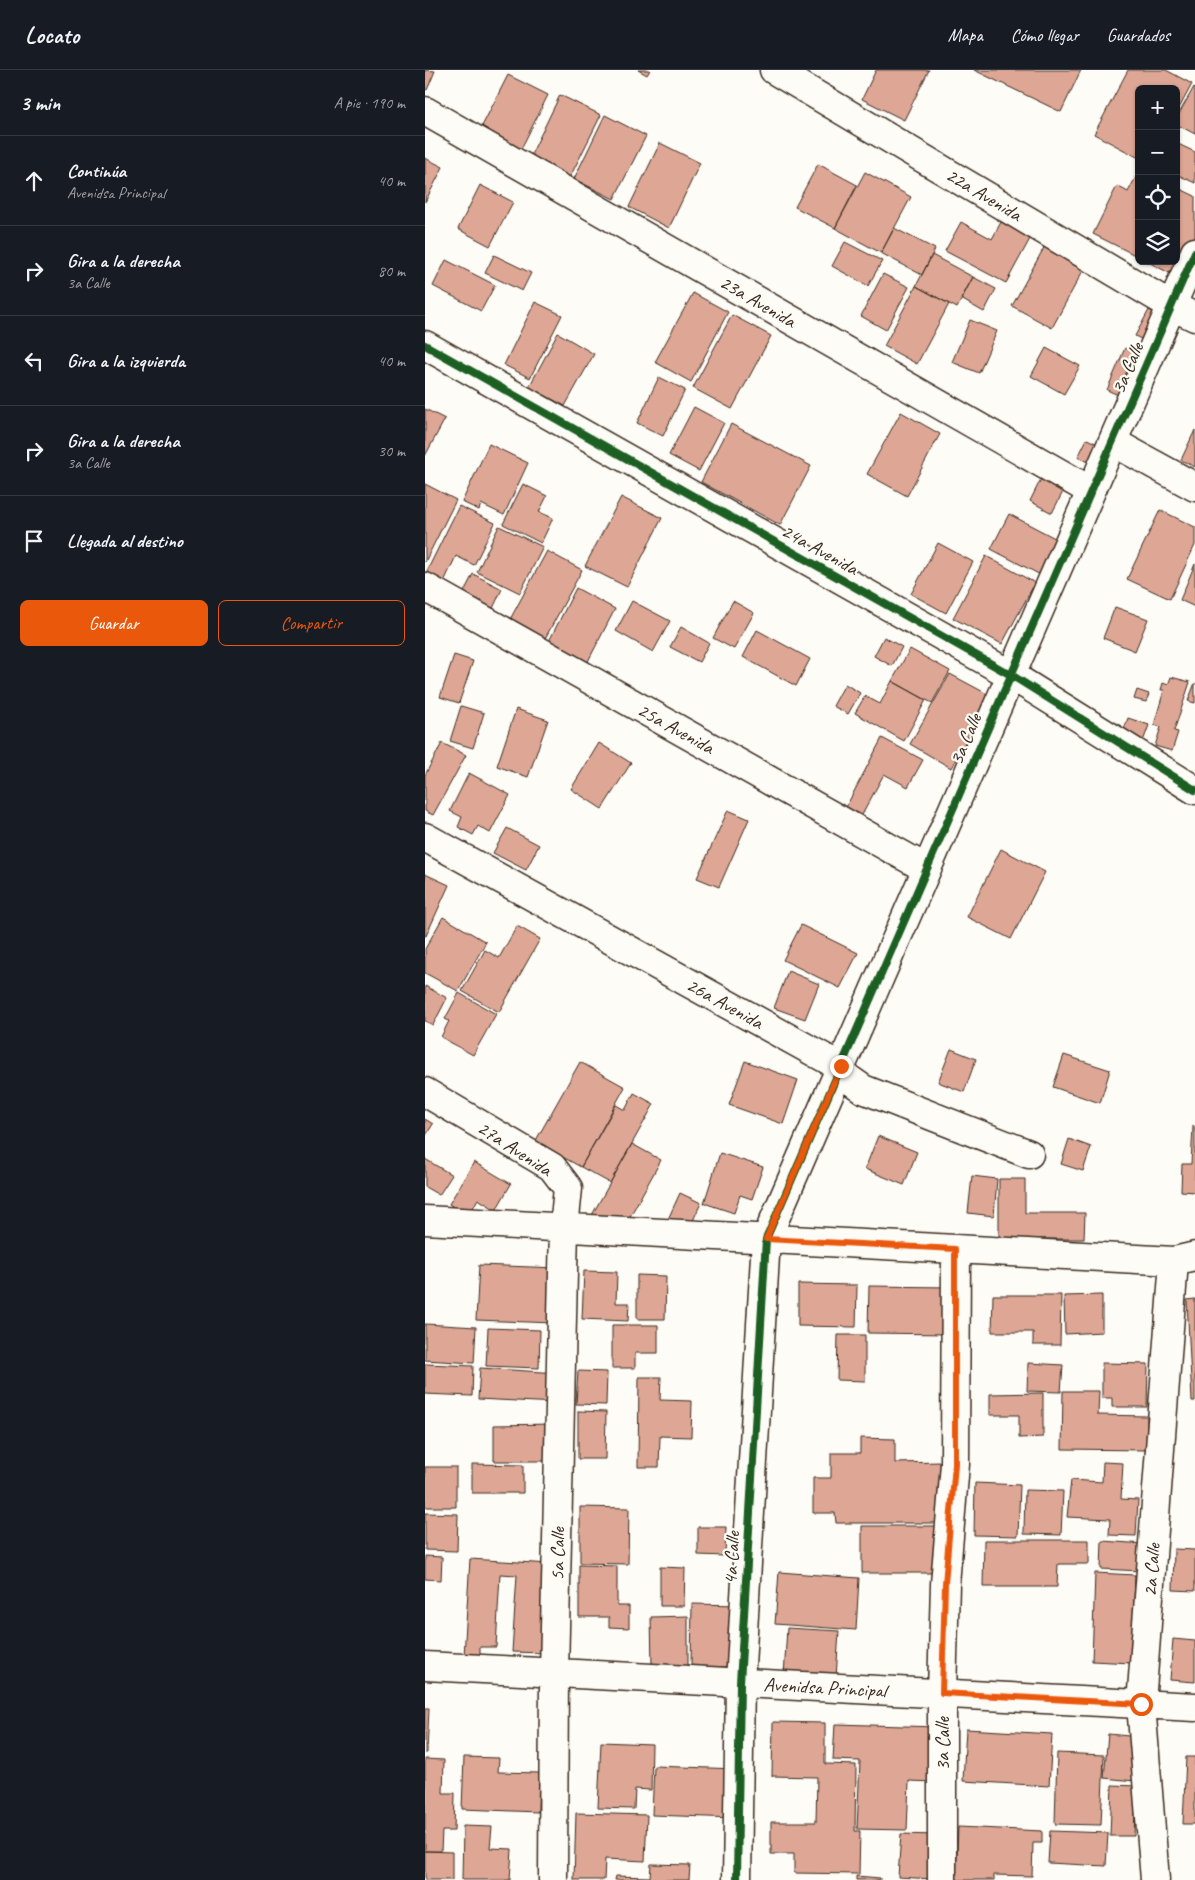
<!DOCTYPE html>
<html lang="es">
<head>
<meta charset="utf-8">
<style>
  body { margin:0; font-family:Caveat,sans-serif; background:#20242c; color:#f1f3f6 }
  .controls { position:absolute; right:15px; top:15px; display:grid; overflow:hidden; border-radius:8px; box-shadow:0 1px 4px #0004 }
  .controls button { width:45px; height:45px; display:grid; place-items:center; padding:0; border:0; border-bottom:1px solid #363941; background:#171b24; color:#f1f3f6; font:25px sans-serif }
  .stop { position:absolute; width:15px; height:15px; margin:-11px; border:4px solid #ea580c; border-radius:50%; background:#fff }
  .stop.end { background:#ea580c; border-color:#fff; box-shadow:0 1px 5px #0008 }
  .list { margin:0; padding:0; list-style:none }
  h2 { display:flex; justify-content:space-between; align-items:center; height:65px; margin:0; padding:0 20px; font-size:21px }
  h2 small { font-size:16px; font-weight:400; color:#9ea1a6 }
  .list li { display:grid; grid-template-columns:32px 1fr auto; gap:15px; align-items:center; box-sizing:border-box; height:90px; padding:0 20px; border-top:1px solid #363941 }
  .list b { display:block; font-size:19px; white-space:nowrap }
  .list p { margin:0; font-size:16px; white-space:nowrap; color:#9ea1a6 }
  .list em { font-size:16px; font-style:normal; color:#9ea1a6 }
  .actions { display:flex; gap:10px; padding:15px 20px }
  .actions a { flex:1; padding:11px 0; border:1px solid #ea580c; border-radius:8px; text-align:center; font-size:18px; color:#ea580c }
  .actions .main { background:#ea580c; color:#fff }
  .icon { flex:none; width:28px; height:28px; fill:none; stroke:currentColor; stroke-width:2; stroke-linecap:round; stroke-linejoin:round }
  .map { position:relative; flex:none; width:770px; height:1810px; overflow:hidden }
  header { display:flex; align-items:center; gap:30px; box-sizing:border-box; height:70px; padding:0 25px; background:#171b24; border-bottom:1px solid #363941 }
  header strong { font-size:24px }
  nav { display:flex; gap:28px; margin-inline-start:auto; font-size:18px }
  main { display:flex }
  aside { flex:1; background:#171b24 }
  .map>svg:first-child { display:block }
</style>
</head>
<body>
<header>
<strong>Locato</strong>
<nav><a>Mapa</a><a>Cómo llegar</a><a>Guardados</a></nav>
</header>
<main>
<aside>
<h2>3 min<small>A pie · 190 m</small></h2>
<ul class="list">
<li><svg class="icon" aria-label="ahead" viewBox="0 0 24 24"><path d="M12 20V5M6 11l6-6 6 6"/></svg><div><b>Continúa</b><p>Avenidsa Principal</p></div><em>40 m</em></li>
<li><svg class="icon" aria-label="right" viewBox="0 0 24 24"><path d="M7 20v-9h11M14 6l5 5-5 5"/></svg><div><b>Gira a la derecha</b><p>3a Calle</p></div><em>80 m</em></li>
<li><svg class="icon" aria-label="left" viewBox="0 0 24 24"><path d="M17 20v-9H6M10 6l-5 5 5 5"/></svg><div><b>Gira a la izquierda</b></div><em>40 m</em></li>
<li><svg class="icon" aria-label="right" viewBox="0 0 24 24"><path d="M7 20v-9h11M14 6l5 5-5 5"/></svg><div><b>Gira a la derecha</b><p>3a Calle</p></div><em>30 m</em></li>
<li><svg class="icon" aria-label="arrive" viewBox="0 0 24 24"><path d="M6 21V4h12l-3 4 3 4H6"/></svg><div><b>Llegada al destino</b></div></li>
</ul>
<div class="actions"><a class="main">Guardar</a><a>Compartir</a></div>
</aside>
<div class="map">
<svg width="770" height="1810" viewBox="0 0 770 1810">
  <rect width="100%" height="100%" fill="#fdfcf7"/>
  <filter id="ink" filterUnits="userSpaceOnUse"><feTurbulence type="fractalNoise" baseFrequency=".02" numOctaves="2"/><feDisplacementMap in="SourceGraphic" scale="10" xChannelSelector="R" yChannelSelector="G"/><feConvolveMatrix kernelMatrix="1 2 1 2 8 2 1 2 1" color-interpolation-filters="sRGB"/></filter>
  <g filter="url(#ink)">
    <path fill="#dea795" stroke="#3b2a1e" d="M 0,0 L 10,1 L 2,20 L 0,19 Z
      M 213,0 L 225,0 L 222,5 Z
      M 451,0 L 504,0 L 479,50 L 437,29 Z
      M 549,0 L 656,0 L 636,42 Z
      M 703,0 L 741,0 L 767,14 L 751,44 L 751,19 L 714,19 L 714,88 L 669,64 Z
      M 83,5 L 123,25 L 91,89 L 51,68 Z
      M 769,17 L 770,18 L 770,64 L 751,54 L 751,49 Z
      M 135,25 L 176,45 L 144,109 L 104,89 Z
      M 180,45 L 221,66 L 189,129 L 149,109 Z
      M 235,73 L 275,93 L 244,158 L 204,137 Z
      M 751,73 L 770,82 L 770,113 L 751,104 Z
      M 0,88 L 18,97 L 0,132 Z
      M 393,94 L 432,115 L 410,158 L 370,137 Z
      M 714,101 L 714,187 L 668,164 L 692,116 L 703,122 Z
      M 440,102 L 486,127 L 456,183 L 410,158 Z
      M 55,115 L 88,132 L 65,176 L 33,159 Z
      M 751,117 L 770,126 L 770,190 L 756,209 L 721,191 L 751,191 Z
      M 536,152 L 567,169 L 576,152 L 606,167 L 581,213 L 520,181 Z
      M 469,158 L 510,179 L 497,205 L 456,183 Z
      M 420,172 L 457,191 L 443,216 L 407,196 Z
      M 621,174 L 661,195 L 627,258 L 587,236 Z
      M 69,185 L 106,203 L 97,221 L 60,203 Z
      M 507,185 L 548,207 L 532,238 L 491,216 Z
      M 21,190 L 70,215 L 56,241 L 8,216 Z
      M 458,204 L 484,217 L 461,260 L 436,246 Z
      M 548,207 L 571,219 L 559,242 L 536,229 Z
      M 491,216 L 524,234 L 492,294 L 459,276 Z
      M 268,223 L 303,242 L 266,312 L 230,292 Z
      M 110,232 L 137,245 L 105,308 L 79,295 Z
      M 724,240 L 750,253 L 736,279 L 710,266 Z
      M 307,245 L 346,266 L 307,339 L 268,318 Z
      M 545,250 L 572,261 L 554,303 L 527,292 Z
      M 133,263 L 169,284 L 140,336 L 104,317 Z
      M 621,278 L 655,296 L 639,324 L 606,306 Z
      M 700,278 L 726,289 L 709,332 L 682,320 Z
      M 234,307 L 260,320 L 238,366 L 212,353 Z
      M 269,337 L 299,353 L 274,401 L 244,385 Z
      M 0,339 L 20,349 L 0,386 Z
      M 476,342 L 515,364 L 482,426 L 442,404 Z
      M 306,354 L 386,396 L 355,455 L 276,412 Z
      M 770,360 L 770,397 L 756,390 Z
      M 662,369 L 688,381 L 679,399 L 653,387 Z
      M 64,374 L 103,393 L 79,445 L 56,434 L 54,440 L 37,432 Z
      M 618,405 L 641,416 L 627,443 L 605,431 Z
      M 0,414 L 31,430 L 0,492 Z
      M 98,414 L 122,426 L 114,442 L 128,448 L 116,473 L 78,454 Z
      M 196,427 L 237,448 L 202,517 L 160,496 Z
      M 34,436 L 70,453 L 49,495 L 31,486 L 17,516 L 0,505 Z
      M 735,440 L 770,457 L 770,475 L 745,529 L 702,509 Z
      M 584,444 L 645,476 L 627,511 L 566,479 Z
      M 74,456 L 118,477 L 95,523 L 52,502 Z
      M 513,473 L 548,492 L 521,543 L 486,524 Z
      M 122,481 L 157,500 L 117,574 L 82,555 Z
      M 561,486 L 610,513 L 577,574 L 528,548 Z
      M 770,494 L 770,537 L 755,530 Z
      M 48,504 L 77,519 L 63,549 L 33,534 Z
      M 151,518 L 190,539 L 159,599 L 120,579 Z
      M 207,531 L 245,551 L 228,582 L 191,561 Z
      M 308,531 L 329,543 L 309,579 L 288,568 Z
      M 690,537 L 723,549 L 710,581 L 678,568 Z
      M 256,557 L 284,573 L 274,592 L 245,577 Z
      M 332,560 L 385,589 L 371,616 L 318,587 Z
      M 459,567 L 477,577 L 467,596 L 449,586 Z
      M 485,579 L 525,601 L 507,633 L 467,611 Z
      M 29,585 L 48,591 L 34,633 L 15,627 Z
      M 525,604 L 566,626 L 526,698 L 485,674 Z
      M 746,607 L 765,612 L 749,661 L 753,662 L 747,681 L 730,676 L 736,657 L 729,655 L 739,620 L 736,620 L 738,613 L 743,615 Z
      M 467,611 L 501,630 L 479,671 L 430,643 L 440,626 L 455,634 Z
      M 770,613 L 770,633 L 763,631 Z
      M 420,614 L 435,623 L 423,644 L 408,636 Z
      M 712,620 L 724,624 L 721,632 L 709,629 Z
      M 36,636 L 59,643 L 48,678 L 25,671 Z
      M 91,639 L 123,650 L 103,707 L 72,696 Z
      M 703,648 L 724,655 L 716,677 L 695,670 Z
      M 457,668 L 498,690 L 483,717 L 459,704 L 437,745 L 421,737 Z
      M 17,673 L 41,685 L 8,745 L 0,741 L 0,705 Z
      M 174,673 L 206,693 L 177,739 L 146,719 Z
      M 44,703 L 85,725 L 65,763 L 53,756 L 48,765 L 33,757 L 37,747 L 25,741 Z
      M 303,740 L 324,749 L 294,817 L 272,808 Z
      M 82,758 L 114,775 L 101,800 L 68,783 Z
      M 576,779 L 620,802 L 586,869 L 542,847 Z
      M 0,804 L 24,815 L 1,866 L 0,866 Z
      M 18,847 L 61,872 L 33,921 L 0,903 L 0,879 Z
      M 376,855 L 433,883 L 415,918 L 358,890 Z
      M 92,856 L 115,869 L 74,942 L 37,921 L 60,880 L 74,888 Z
      M 363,901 L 394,914 L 380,949 L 349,938 Z
      M 0,916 L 22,928 L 8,955 L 0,951 Z
      M 34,923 L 71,944 L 48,985 L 16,967 L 24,951 L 20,949 Z
      M 526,979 L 551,989 L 539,1022 L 513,1012 Z
      M 639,985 L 685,1000 L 675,1033 L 628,1017 Z
      M 320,991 L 373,1010 L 358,1054 L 304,1035 Z
      M 155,992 L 200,1017 L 156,1097 L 110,1072 Z
      M 209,1023 L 229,1034 L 185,1113 L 156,1097 L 191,1035 L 200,1040 Z
      M 0,1049 L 8,1054 L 0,1067 Z
      M 768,1056 L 770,1057 L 770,1122 L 756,1121 L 757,1094 L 766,1094 Z
      M 453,1066 L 492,1082 L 479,1115 L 440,1099 Z
      M 644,1069 L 666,1077 L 658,1101 L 636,1094 Z
      M 207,1074 L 236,1090 L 197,1161 L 167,1145 Z
      M 295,1083 L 338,1097 L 327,1129 L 315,1125 L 309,1143 L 279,1133 Z
      M 0,1089 L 27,1105 L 14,1125 L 0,1117 Z
      M 49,1092 L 86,1114 L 71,1140 L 53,1129 L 43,1146 L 24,1134 Z
      M 547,1106 L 572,1109 L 569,1146 L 543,1143 Z
      M 574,1109 L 600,1109 L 600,1143 L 660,1143 L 659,1169 L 574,1169 Z
      M 255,1123 L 276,1133 L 259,1170 L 238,1160 Z
      M 54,1195 L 132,1198 L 129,1253 L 51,1250 Z
      M 159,1201 L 192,1202 L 191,1233 L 204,1233 L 203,1251 L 157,1249 Z
      M 212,1205 L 241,1206 L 240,1249 L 212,1249 Z
      M 373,1214 L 432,1215 L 431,1257 L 373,1256 Z
      M 444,1216 L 524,1217 L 523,1264 L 443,1263 Z
      M 568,1225 L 636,1225 L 635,1275 L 608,1275 L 608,1262 L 567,1262 Z
      M 677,1225 L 677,1262 L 640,1264 L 639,1226 Z
      M 770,1229 L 770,1331 L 767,1331 L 762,1230 Z
      M 0,1254 L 51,1257 L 49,1293 L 0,1290 Z
      M 187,1255 L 233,1255 L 233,1283 L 210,1283 L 210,1298 L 187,1298 Z
      M 63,1258 L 115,1260 L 114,1298 L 61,1296 Z
      M 413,1265 L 440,1265 L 440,1311 L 412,1310 Z
      M 603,1293 L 638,1295 L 636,1322 L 602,1321 Z
      M 677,1293 L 723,1294 L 722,1337 L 687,1337 L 687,1328 L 677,1328 Z
      M 0,1294 L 48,1296 L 47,1326 L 0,1324 Z
      M 55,1298 L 133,1303 L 131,1333 L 53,1329 Z
      M 153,1301 L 182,1302 L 181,1335 L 151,1334 Z
      M 214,1307 L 236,1307 L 235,1330 L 267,1331 L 266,1367 L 235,1366 L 234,1397 L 213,1397 Z
      M 638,1321 L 674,1321 L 673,1345 L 722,1346 L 722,1380 L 637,1379 Z
      M 618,1323 L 618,1367 L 594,1368 L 594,1345 L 565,1345 L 565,1324 Z
      M 153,1341 L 181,1342 L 180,1389 L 153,1389 Z
      M 130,1354 L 129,1391 L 69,1391 L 69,1355 Z
      M 435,1368 L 470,1369 L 470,1393 L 518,1392 L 518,1453 L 411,1453 L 410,1443 L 388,1443 L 388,1408 L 406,1408 L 406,1383 L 435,1383 Z
      M 678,1392 L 698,1393 L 696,1429 L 713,1430 L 711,1466 L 684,1465 L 685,1449 L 642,1447 L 646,1410 L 677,1412 Z
      M 47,1394 L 98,1395 L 98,1423 L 47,1423 Z
      M 0,1397 L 31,1397 L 31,1437 L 0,1437 Z
      M 550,1413 L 595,1415 L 593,1466 L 549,1465 Z
      M 600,1420 L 638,1421 L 636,1465 L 599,1464 Z
      M 155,1437 L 204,1438 L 203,1494 L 155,1493 Z
      M 0,1443 L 33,1444 L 32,1481 L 0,1480 Z
      M 437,1456 L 511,1456 L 511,1503 L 437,1503 Z
      M 273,1457 L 301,1457 L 300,1486 L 273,1485 Z
      M 559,1470 L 664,1470 L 664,1494 L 633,1494 L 632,1517 L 558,1517 Z
      M 677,1471 L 719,1474 L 717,1501 L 676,1499 Z
      M 749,1479 L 770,1480 L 770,1521 L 748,1520 Z
      M 0,1486 L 17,1487 L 16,1510 L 0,1509 Z
      M 45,1489 L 125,1494 L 120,1583 L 87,1582 L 92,1505 L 75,1504 L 71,1577 L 55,1577 L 55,1587 L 39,1586 Z
      M 154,1495 L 192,1496 L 192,1536 L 204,1536 L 204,1558 L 184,1557 L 184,1547 L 154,1547 Z
      M 235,1497 L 260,1498 L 259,1536 L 235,1536 Z
      M 354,1502 L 434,1508 L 431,1560 L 350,1554 Z
      M 670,1503 L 710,1505 L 707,1593 L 667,1591 Z
      M 267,1534 L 314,1535 L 314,1597 L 266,1597 Z
      M 263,1546 L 263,1596 L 227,1596 L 226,1547 Z
      M 362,1558 L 414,1561 L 411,1608 L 359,1606 Z
      M 748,1569 L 770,1571 L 770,1612 L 745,1610 Z
      M 0,1638 L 4,1638 L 2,1683 L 0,1683 Z
      M 348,1652 L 400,1653 L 400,1694 L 431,1695 L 430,1761 L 435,1761 L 434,1804 L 369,1803 L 369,1784 L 346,1784 L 346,1752 L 391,1752 L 392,1707 L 347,1706 Z
      M 410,1654 L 513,1657 L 511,1712 L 484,1711 L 482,1760 L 432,1759 L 435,1691 L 408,1690 Z
      M 541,1659 L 627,1664 L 624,1716 L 538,1711 Z
      M 683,1664 L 714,1667 L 710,1711 L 679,1708 Z
      M 176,1672 L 227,1674 L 226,1720 L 210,1719 L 209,1739 L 173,1738 Z
      M 632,1683 L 679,1685 L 676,1755 L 630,1754 Z
      M 39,1687 L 74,1688 L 73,1702 L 114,1703 L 113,1742 L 37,1739 Z
      M 761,1687 L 770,1687 L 770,1754 L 758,1754 Z
      M 0,1689 L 19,1690 L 18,1723 L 30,1723 L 29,1761 L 17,1761 L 16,1781 L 0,1781 Z
      M 229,1696 L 312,1699 L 310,1748 L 227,1745 Z
      M 687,1715 L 711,1716 L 709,1766 L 685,1766 Z
      M 151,1743 L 222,1745 L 220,1791 L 180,1789 L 179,1810 L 149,1810 Z
      M 38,1756 L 67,1757 L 65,1778 L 87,1779 L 85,1810 L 37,1810 Z
      M 533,1757 L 617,1761 L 617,1773 L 608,1773 L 607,1806 L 569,1805 L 569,1810 L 531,1810 Z
      M 625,1761 L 683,1763 L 681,1796 L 623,1793 Z
      M 476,1764 L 510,1765 L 508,1809 L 473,1807 Z
      M 0,1781 L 27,1782 L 27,1810 L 0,1810 Z
      M 226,1794 L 265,1795 L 264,1810 L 190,1810 L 191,1806 L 225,1807 Z
      M 431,1806 L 455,1808 L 455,1810 L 431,1810 Z"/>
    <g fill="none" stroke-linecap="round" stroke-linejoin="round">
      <g stroke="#3b2a1e" stroke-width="31">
        <path id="minor" d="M 349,0 L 747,236 L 770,247
          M 0,41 L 666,421
          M 0,275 L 586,605 L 770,720
          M 688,372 L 770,417
          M 0,517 L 502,799
          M 0,767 L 416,997 L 421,1007 L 438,1019 L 604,1084
          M 0,1022 L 127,1097 L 143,1118 L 139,1158 L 129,1603 L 128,1810
          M 0,1150 L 749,1191 L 770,1186
          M 0,1596 L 770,1637
          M 312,1810 L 315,1613 L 341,1169 L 770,182
          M 517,1810 L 517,1623 L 520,1514 L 530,1394 L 531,1179
          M 730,1810 L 716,1634 L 749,1191"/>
      </g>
      <use href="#minor" stroke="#fdfcf7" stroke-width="28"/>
      <g stroke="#fdfcf7" stroke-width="11">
        <path id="cycleway" d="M 0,275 L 586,605 L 770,720
          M 312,1810 L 315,1613 L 341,1169 L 770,182"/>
      </g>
      <use href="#cycleway" stroke="#1b5e20" stroke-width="8"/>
    </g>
  </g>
  <g fill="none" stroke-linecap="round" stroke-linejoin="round" filter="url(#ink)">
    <path stroke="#ea580c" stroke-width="6" d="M 416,996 L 341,1169 L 530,1179 L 530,1394 L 520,1514 L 517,1623 L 716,1634"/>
  </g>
  <g text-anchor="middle" stroke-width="4.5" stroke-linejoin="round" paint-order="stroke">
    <g font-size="20" fill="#3b2a1e" stroke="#fdfcf7">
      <text transform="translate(559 124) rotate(31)" y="7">22a Avenida</text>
      <text transform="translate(333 231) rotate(30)" y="7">23a Avenida</text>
      <text transform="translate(702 298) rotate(-67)" y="7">3a Calle</text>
      <text transform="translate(395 479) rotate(29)" y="7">24a Avenida</text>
      <text transform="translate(251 658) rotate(29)" y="7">25a Avenida</text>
      <text transform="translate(540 669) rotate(-67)" y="7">3a Calle</text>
      <text transform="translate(300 933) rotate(29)" y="7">26a Avenida</text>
      <text transform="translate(90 1078) rotate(33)" y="7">27a Avenida</text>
      <text transform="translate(132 1484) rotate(-89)" y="7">5a Calle</text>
      <text transform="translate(306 1488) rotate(-87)" y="7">4a Calle</text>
      <text transform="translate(726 1500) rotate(-86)" y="7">2a Calle</text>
      <text transform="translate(400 1617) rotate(3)" y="7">Avenidsa Principal</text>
      <text transform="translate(517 1674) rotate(-90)" y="7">3a Calle</text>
    </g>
  </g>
</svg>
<div class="controls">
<button>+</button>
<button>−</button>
<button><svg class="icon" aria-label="locate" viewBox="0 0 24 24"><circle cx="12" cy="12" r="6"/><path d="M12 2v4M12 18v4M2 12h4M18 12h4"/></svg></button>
<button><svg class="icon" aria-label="layers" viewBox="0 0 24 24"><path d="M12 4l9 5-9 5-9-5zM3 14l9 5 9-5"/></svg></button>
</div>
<div class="stop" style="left:716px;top:1634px"></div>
<div class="stop end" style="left:416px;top:996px"></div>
</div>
</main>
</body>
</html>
